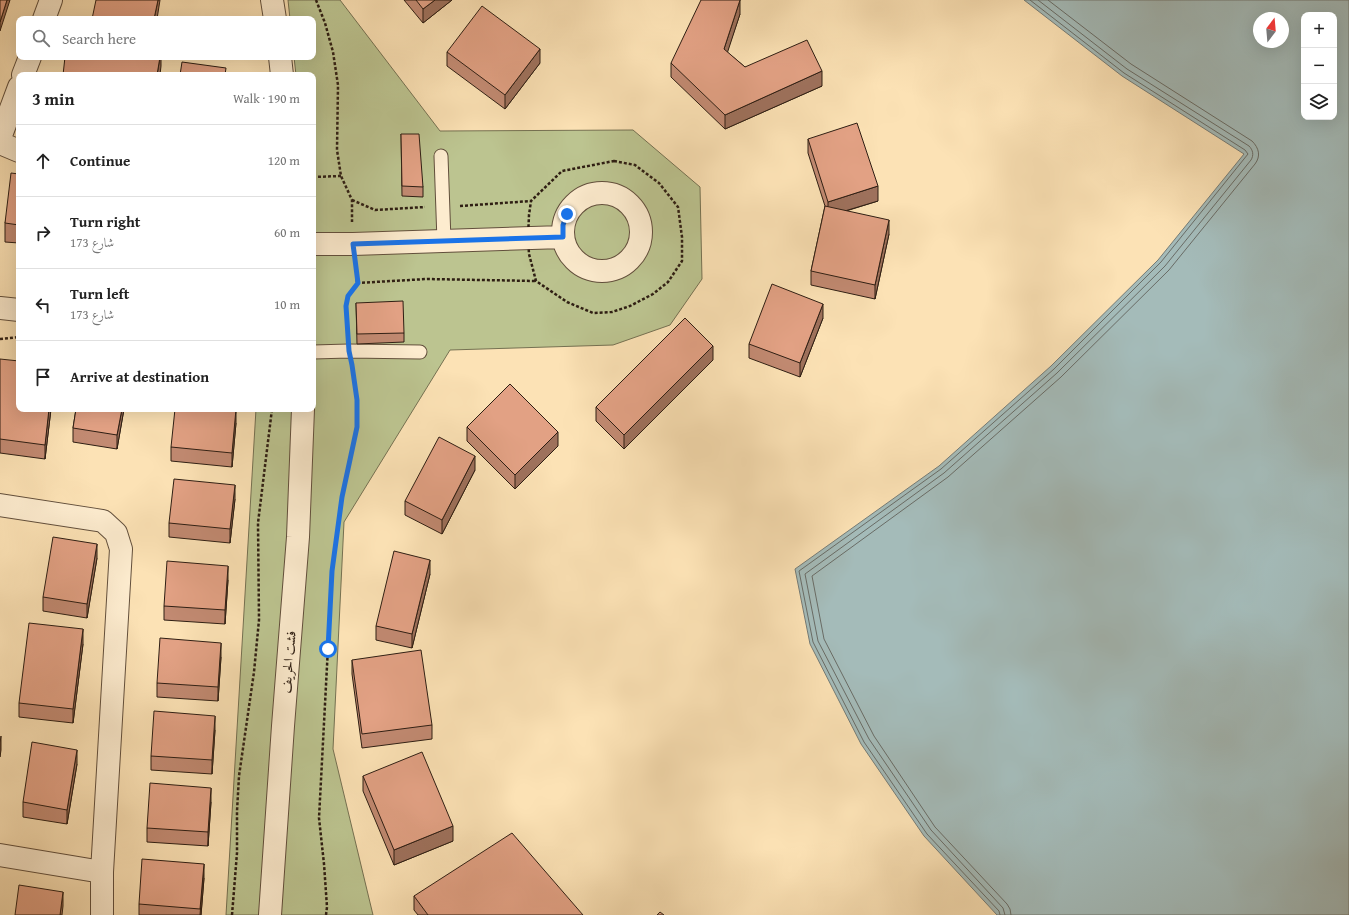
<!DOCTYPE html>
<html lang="en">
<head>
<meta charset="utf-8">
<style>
  body { margin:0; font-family:"Gentium Book Plus",Amiri,serif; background:#f6f6f6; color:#222 }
  .controls { position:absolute; right:12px; top:12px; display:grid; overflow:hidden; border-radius:8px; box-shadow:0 4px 16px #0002 }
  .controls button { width:36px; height:36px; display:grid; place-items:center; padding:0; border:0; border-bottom:1px solid #e0e0e0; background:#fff; color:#222; font:20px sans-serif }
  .compass { position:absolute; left:1253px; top:12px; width:36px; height:36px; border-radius:50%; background:#fff; box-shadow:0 4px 16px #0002; rotate:16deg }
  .stop { position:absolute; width:12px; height:12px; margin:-9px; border:3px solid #1a73e8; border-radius:50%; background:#fff }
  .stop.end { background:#1a73e8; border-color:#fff; box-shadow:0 1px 4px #0008 }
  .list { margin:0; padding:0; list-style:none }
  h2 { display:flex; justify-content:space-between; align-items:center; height:52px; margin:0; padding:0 16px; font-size:17px }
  h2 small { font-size:13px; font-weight:400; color:#767676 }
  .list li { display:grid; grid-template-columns:26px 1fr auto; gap:12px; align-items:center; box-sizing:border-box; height:72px; padding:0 16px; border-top:1px solid #e0e0e0 }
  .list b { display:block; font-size:15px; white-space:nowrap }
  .list p { margin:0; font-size:13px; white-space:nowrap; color:#767676 }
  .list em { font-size:13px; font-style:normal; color:#767676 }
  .icon { flex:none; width:22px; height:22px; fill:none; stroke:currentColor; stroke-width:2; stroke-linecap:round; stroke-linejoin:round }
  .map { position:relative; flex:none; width:1349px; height:915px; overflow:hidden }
  .search { position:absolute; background:#fff; box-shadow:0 4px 16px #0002; left:16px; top:16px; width:300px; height:44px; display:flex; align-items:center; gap:10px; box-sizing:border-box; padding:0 14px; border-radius:8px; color:#767676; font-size:15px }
  .panel { position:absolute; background:#fff; box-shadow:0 4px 16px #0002; left:16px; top:72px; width:300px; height:340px; border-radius:8px }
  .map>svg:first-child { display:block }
</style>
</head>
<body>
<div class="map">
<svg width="1349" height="915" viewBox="0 0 1349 915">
  <rect width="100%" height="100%" fill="#fce2b5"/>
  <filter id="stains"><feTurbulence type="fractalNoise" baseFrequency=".005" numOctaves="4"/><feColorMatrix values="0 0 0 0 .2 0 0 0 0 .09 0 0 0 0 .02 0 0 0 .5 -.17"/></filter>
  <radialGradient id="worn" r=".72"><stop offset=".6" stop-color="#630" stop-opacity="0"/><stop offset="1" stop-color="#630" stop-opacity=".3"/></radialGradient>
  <path fill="#bcc490" stroke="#757152" d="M 288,0 L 340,0 L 440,131 L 633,130 L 700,187 L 702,279 L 670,325 L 613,345 L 450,350 L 344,522 L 333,749 L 373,915 L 226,915 L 256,409 L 313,409 L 313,75 L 296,75 L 294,57 L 313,57 L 313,19 L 290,19 Z"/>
  <path fill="#a4bbb9" stroke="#757c77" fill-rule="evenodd" d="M 1024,0 L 1349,0 L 1349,915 L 997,915 L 924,836 L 861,744 L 810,644 L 795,569 L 939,466 L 1051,366 L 1158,260 L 1244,154 L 1122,76 ZM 1304,15 L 1334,15 L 1334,117 L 1304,117 ZM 1259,18 L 1283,18 L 1283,42 L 1259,42 Z"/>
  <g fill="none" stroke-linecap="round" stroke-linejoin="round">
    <path stroke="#696c66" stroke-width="1" d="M 1000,915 L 999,911 L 927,834 L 864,742 L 813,642 L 799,571 L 941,469 L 1054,369 L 1161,262 L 1248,154 L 1245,150 L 1124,73 L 1030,0
      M 1005,915 L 1003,908 L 931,830 L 869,739 L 818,641 L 805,574 L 944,473 L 1057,373 L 1165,266 L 1251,160 C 1254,155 1253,150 1249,146 L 1127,69 L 1038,0
      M 1011,915 L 1010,909 L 1007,904 L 935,827 L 874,736 L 824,639 L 812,576 L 948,477 L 1061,377 L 1169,270 L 1255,164 C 1261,156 1259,148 1252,141 L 1131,64 L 1048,0"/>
    <g stroke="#624f3c" stroke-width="15">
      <path id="service" d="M 441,156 L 444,241
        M 313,352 L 349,351 L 420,352"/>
    </g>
    <g stroke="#624f3c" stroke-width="24">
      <path id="minor" d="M 272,0 L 275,19
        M 44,19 L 51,0
        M 280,57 L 282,75
        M 23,75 L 30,57
        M 0,138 L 19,87
        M 0,143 L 19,151
        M563 232a39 39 0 1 1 78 0a39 39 0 1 1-78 0Z
        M 313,244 L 353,244 L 563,237
        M 0,308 L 19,310
        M 0,505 L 103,521 L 116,533 L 121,549 L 102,872 L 102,915
        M 0,855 L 102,872
        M 270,915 L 283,726 L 298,537 L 303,409"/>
    </g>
    <path stroke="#2e1e13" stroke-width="2.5" stroke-dasharray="3 2" stroke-linecap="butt" d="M 316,0 L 325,23 L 333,52 L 338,85 L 337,150 L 341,176 L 352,200 L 352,222
      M 614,161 L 635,165 L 659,183 L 678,207 L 682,237 L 682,261 L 668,282 L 653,294 L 630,306 L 612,312 L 593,313 L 567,302 L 536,281 L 529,254 L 528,238 L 529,215 L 531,201 L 562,171 Z
      M 313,177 L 341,176
      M 352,200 L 375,210 L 425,207
      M 460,206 L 531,201
      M 357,283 L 427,279 L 536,281
      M 348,334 L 346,306 L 348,296 L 357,283 L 356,267
      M 0,339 L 19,337
      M 232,915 L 237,853 L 237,811 L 239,776 L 254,672 L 259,620 L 258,523 L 272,409
      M 326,915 L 327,907 L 324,864 L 319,818 L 332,571 L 342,497 L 357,427 L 357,400 L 353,369"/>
    <use href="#service" stroke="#fdeccf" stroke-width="13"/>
    <use href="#minor" stroke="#fdeccf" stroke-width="22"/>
  </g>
  <path fill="#c28a72" stroke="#2e1e13" d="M 404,0 L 452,0 L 423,23 Z
    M 740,14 L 727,52 L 745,67 L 822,86 L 725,129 L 671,77 L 671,63 Z
    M 447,52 L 540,63 L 505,109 L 447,66 Z
    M 401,134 L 423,187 L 423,197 L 402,196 Z
    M 808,139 L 878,201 L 846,211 L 889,234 L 875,299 L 811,285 L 811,271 L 825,206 L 808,153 Z
    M 19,174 L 19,243 L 5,242 L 5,223 Z
    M 356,303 L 404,333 L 404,342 L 357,344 Z
    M 823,318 L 800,377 L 749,358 L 749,344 Z
    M 713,360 L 624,449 L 596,421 L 596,407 Z
    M 0,361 L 51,409 L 45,459 L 0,453 Z
    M 76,409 L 124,409 L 117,449 L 73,442 L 73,428 Z
    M 236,423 L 232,467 L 171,461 L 171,447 Z
    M 467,427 L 558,446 L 515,489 L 467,441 Z
    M 475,470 L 442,534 L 405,515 L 405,501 Z
    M 235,499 L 230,543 L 169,537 L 169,523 Z
    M 97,558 L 87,618 L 43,611 L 43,597 Z
    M 430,574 L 412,648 L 376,640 L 376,626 Z
    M 228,580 L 225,624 L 164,620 L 164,606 Z
    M 83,644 L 73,723 L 19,717 L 19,703 Z
    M 221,657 L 218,701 L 157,697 L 157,683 Z
    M 352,660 L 432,725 L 432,739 L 362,748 L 352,674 Z
    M 215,730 L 212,774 L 151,770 L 151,756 Z
    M 77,764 L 67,824 L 23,817 L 23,802 Z
    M 363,776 L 453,841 L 394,865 L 363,791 Z
    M 211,802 L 208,846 L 147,842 L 147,828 Z
    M 204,878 L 201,915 L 139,915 L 139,904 Z
    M 414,896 L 583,915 L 418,915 L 414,910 Z"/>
  <path fill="#9e715c" stroke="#2e1e13" d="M 7,0 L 10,0 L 0,31 L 0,22 Z
    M 158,0 L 160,0 L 157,19 L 154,19 Z
    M 435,0 L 452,0 L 423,23 L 423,9 Z
    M 740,0 L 740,14 L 724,63 L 724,49 Z
    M 540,49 L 540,63 L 505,109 L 505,95 Z
    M 160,57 L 161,57 L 161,66 L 160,75 L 157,75 Z
    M 822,71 L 822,86 L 725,129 L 725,115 Z
    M 878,186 L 878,201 L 828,216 L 828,202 Z
    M 889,220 L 889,234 L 875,299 L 875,285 Z
    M 823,304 L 823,318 L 800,377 L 800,363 Z
    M 713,346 L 713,360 L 624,449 L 624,435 Z
    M 49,409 L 51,409 L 45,459 L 45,445 Z
    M 122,409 L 124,409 L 117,449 L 117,435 Z
    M 236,409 L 236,423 L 232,467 L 232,453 Z
    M 558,432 L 558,446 L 515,489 L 515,475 Z
    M 475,456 L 475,470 L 442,534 L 442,520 Z
    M 235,485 L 235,499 L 230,543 L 230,529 Z
    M 97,544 L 97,558 L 87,618 L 87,604 Z
    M 430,560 L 430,574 L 412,648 L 412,634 Z
    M 228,566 L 228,580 L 225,624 L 225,610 Z
    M 83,629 L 83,644 L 73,723 L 73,709 Z
    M 221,643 L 221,657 L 218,701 L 218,687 Z
    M 215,716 L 215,730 L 212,774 L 212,760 Z
    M 1,736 L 1,750 L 0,757 L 0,743 Z
    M 77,750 L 77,764 L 67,824 L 67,810 Z
    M 211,788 L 211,802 L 208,846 L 208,832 Z
    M 453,826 L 453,841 L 394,865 L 394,850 Z
    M 204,864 L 204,878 L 201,915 L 200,915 Z
    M 63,892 L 63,906 L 62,915 L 60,915 Z"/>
  <path fill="#e2a184" stroke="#2e1e13" d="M 0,0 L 7,0 L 0,22 Z
    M 96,0 L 158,0 L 154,19 L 92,19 Z
    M 416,0 L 435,0 L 423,9 Z
    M 701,0 L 740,0 L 724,49 L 745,67 L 807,40 L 822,71 L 725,115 L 671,63 Z
    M 482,6 L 540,49 L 505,95 L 447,52 Z
    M 65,57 L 160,57 L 157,75 L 63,75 Z
    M 182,62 L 226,68 L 225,75 L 180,75 Z
    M 857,123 L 878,186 L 828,202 L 808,139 Z
    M 401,134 L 419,134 L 423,187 L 402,186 Z
    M 11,173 L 19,174 L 19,225 L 5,223 Z
    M 825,206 L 889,220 L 875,285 L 811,271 Z
    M 772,284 L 823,304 L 800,363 L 749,344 Z
    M 403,301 L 404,333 L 357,334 L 356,303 Z
    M 685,318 L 713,346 L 624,435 L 596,407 Z
    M 0,359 L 19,361 L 19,409 L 49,409 L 45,445 L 0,439 Z
    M 510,384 L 558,432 L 515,475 L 467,427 Z
    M 76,409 L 122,409 L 117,435 L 73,428 Z
    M 175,409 L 236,409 L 232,453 L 171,447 Z
    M 439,437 L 475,456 L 442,520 L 405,501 Z
    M 174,479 L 235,485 L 230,529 L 169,523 Z
    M 53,537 L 97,544 L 87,604 L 43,597 Z
    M 394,551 L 430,560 L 412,634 L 376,626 Z
    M 167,561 L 228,566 L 225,610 L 164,606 Z
    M 29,623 L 83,629 L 73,709 L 19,703 Z
    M 160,638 L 221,643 L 218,687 L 157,683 Z
    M 421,650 L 432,725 L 362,734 L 352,660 Z
    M 154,711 L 215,716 L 212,760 L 151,756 Z
    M 32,742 L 77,750 L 67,810 L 23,802 Z
    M 422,752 L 453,826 L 394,850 L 363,776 Z
    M 150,783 L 211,788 L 208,832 L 147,828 Z
    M 512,833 L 583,915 L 428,915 L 414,896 Z
    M 142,859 L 204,864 L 200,909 L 139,904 Z
    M 19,885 L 63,892 L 60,915 L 15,915 Z
    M 660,912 L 664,915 L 657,915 Z"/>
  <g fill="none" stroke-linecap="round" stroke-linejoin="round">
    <path stroke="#1a73e8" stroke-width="5" d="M 328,649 L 332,571 L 342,497 L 357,427 L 357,400 L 352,365 L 349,351 L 346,306 L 348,296 L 358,283 L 353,244 L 563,237 L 563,225 L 567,214"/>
  </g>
  <g text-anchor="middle" stroke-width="3" stroke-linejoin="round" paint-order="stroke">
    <g font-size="14" fill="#2e1e13" stroke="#fdeccf">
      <text transform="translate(288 662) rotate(-85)" y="5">فشت الحريف</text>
    </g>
  </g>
  <rect width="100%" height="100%" filter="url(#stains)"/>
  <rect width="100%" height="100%" fill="url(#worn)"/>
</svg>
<div class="controls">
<button>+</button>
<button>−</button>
<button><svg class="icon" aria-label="layers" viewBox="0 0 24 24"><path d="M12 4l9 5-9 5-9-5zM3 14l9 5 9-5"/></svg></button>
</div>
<svg class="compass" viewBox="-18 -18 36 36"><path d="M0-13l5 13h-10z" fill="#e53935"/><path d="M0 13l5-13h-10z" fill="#767676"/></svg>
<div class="stop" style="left:328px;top:649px"></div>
<div class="stop end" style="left:567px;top:214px"></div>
<div class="search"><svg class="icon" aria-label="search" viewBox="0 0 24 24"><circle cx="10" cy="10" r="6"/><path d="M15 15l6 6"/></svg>Search here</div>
<section class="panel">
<h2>3 min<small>Walk · 190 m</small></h2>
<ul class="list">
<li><svg class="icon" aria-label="ahead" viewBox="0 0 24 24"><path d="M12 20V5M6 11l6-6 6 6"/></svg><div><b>Continue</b></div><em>120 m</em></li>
<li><svg class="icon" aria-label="right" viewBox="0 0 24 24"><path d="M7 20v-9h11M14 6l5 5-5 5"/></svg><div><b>Turn right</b><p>شارع 173</p></div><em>60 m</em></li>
<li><svg class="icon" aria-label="left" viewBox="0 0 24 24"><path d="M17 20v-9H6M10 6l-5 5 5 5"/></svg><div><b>Turn left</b><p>شارع 173</p></div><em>10 m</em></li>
<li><svg class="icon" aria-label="arrive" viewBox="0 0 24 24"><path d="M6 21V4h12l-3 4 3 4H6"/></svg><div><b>Arrive at destination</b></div></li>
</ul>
</section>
</div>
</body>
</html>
